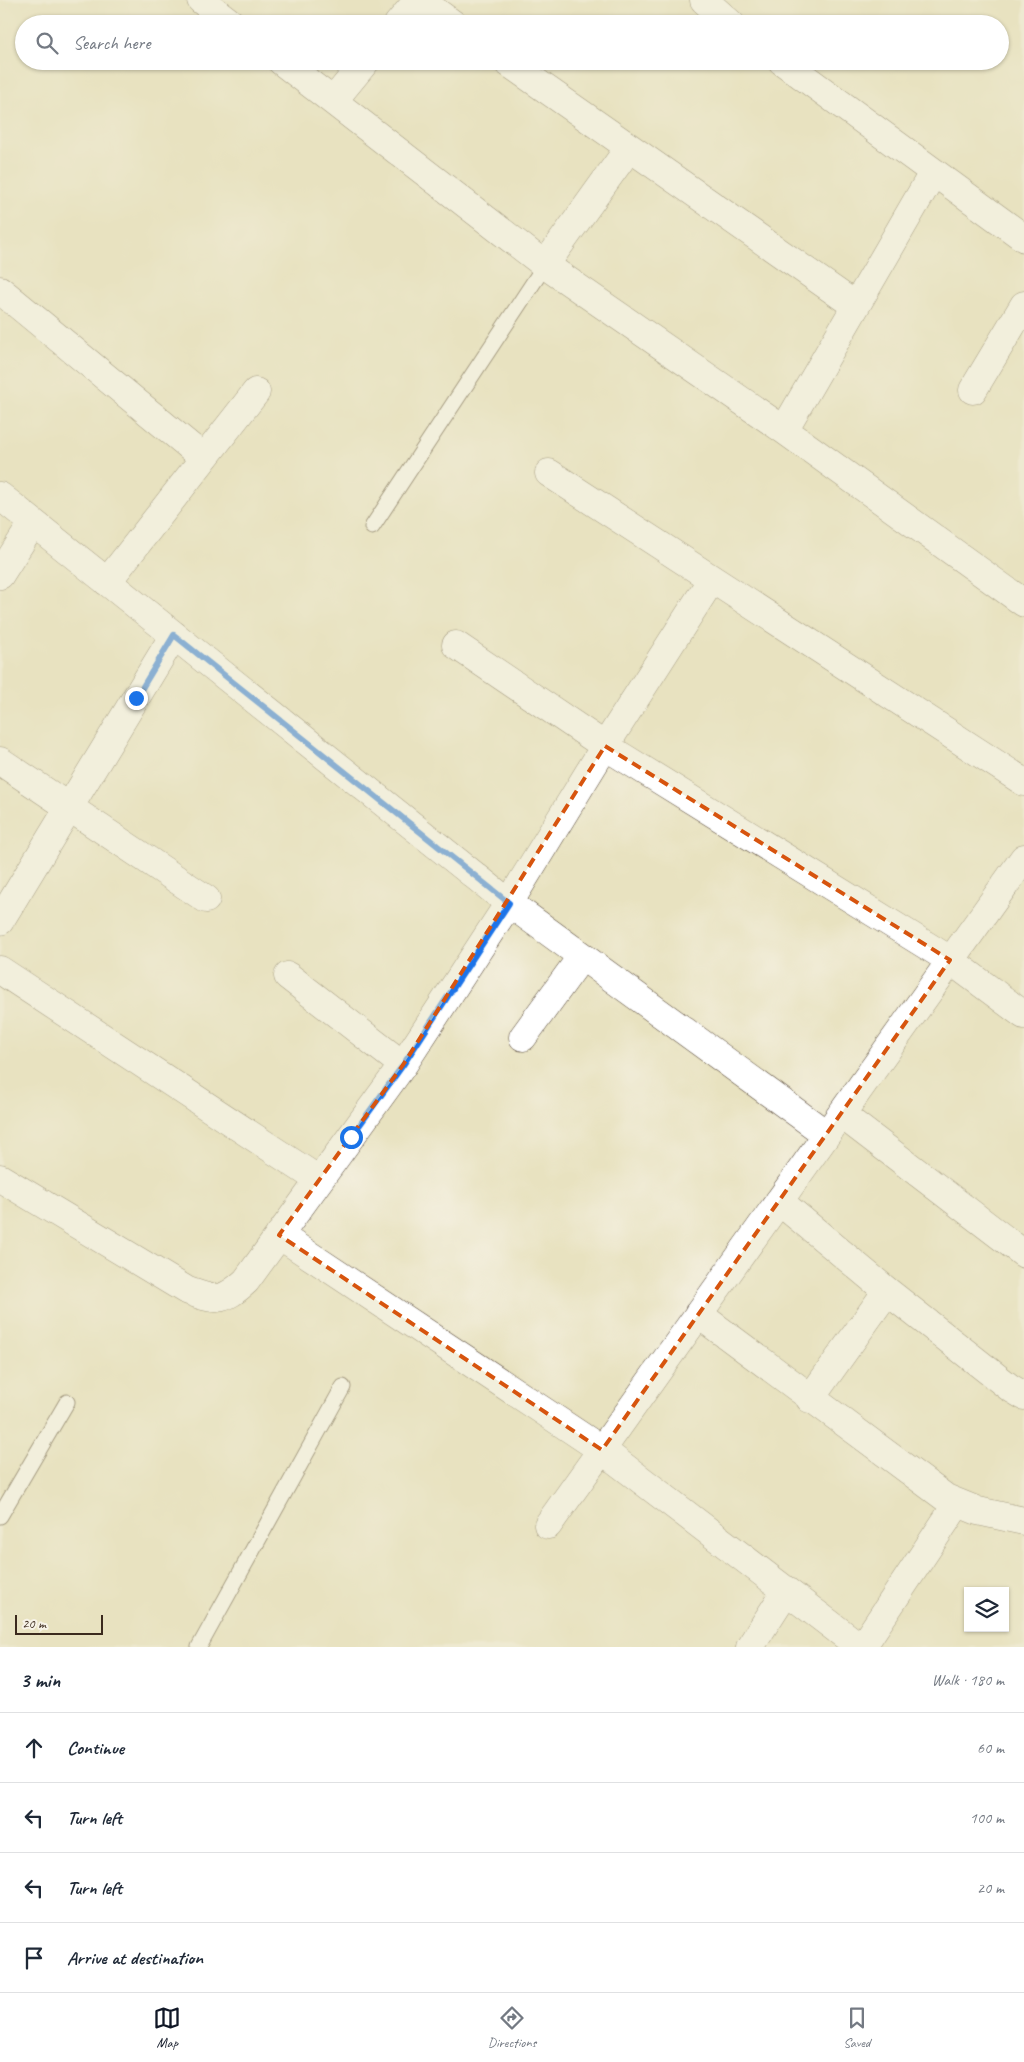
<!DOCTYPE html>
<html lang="en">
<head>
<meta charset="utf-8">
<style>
  body { margin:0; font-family:Caveat,sans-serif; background:#f2f2f3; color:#1f2937 }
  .controls { position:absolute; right:15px; bottom:15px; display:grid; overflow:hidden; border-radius:0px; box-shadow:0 1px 4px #0004 }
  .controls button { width:45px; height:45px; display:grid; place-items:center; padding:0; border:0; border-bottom:1px solid #e0e1e3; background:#fff; color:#1f2937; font:25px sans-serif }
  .scale { position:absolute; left:15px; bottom:12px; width:88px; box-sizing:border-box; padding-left:5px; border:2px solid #3b2a1e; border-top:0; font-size:14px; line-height:18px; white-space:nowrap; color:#3b2a1e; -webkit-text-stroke:4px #f7f3e8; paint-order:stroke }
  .stop { position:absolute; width:15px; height:15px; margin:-11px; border:4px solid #1a73e8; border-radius:50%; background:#fff }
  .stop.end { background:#1a73e8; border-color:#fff; box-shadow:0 1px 5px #0008 }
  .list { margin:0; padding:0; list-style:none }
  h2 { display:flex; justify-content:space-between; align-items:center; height:65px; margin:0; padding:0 20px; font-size:21px }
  h2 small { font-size:16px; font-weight:400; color:#747a83 }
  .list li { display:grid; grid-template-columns:32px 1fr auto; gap:15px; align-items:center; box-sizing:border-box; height:70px; padding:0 20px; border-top:1px solid #e0e1e3 }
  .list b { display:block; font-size:19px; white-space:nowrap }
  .list em { font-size:16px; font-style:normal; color:#747a83 }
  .icon { flex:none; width:28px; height:28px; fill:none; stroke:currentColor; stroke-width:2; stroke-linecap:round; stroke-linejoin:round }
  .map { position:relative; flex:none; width:1024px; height:1647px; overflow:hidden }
  .search { position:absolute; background:#fff; box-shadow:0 1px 4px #0004; left:15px; right:15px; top:15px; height:55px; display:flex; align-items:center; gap:12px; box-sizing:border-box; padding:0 18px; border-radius:28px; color:#747a83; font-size:19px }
  .sheet { height:345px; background:#fff }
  nav { display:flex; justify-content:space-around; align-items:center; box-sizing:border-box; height:70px; border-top:1px solid #e0e1e3; background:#fff; font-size:14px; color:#747a83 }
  nav a { display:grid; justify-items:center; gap:2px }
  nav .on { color:#111827 }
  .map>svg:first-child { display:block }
</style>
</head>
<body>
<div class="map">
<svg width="1024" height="1647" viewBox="0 0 1024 1647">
  <rect width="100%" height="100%" fill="#f7f3e8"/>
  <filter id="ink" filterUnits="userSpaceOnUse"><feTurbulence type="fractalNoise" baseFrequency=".02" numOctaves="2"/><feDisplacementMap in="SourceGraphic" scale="10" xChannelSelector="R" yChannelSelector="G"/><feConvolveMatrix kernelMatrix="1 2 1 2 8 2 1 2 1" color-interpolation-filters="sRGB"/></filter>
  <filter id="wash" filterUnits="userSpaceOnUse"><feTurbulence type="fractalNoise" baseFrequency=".0096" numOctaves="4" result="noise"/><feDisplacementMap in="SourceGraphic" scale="20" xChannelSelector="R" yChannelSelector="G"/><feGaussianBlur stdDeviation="1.12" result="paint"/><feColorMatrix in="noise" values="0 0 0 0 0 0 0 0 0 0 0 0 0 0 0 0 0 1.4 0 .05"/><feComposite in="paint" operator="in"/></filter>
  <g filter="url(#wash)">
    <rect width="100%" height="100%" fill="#e8e2c0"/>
  </g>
  <g filter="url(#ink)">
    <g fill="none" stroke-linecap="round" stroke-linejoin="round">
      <g stroke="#554636" stroke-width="17">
        <path id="lane" d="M 372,527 L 545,265
          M 0,1516 L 67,1402
          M 199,1647 L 343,1387"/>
      </g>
      <g stroke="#554636" stroke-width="29">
        <path id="street" d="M 201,0 L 232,24
          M 420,0 L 453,24
          M 704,0 L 731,24
          M 398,24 L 418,0
          M 281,61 L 545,265 L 784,430 L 1024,603
          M 506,61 L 856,306
          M 782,61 L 1024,238
          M 333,101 L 366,61
          M 545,265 L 629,148
          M 0,290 L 204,458
          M 973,390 L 1024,305
          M 784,430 L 933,173
          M 549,473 L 1024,782
          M 0,496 L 509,903 L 826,1134
          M 0,575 L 33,523
          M 107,582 L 256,392
          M 456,645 L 605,746 L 950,960 L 1024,1015
          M 0,761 L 206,899
          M 0,921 L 174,635
          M 0,970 L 319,1180
          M 288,976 L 403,1065
          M 523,1037 L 582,956
          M 841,1114 L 1024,1254
          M 0,1178 L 186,1290 C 215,1301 222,1303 246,1281 L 403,1065 L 509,903 L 605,746 L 712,579
          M 779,1201 L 887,1291 L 1009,1387 L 1024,1396
          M 279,1235 L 602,1450 L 860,1647
          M 698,1314 L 946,1498 L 978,1511 L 1024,1521
          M 810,1399 L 887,1291
          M 548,1525 L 1024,858
          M 750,1647 L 786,1591
          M 862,1647 L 957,1504"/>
      </g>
      <use href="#lane" stroke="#fff" stroke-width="15"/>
      <use href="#street" stroke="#fff" stroke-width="28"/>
    </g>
  </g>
  <g fill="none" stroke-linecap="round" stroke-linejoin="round" filter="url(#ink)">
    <path stroke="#1a73e8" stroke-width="6" d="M 136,698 L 174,635 L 509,903 L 403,1065 L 351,1137"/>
  </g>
  <path d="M0 0H1024V1647H0ZM 605,746 L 950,960 L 602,1450 L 279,1235 L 403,1065 Z" fill="#e8e2c0" fill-opacity=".55" fill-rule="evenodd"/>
  <path fill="none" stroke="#d7540e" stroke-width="4" stroke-dasharray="10 6" stroke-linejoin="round" d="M 605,746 L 950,960 L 602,1450 L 279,1235 L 403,1065 Z"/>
</svg>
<div class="controls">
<button><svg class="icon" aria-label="layers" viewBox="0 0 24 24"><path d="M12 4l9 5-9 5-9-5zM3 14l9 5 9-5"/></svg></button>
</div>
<div class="scale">20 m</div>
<div class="stop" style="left:351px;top:1137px"></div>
<div class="stop end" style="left:136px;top:698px"></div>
<div class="search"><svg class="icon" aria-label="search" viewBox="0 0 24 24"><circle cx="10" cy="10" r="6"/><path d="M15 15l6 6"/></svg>Search here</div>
</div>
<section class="sheet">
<h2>3 min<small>Walk · 180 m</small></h2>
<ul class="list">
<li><svg class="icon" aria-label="ahead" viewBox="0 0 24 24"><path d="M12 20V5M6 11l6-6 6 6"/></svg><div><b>Continue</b></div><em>60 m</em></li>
<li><svg class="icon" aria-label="left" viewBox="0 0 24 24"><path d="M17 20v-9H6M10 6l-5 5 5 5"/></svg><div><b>Turn left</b></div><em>100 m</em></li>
<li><svg class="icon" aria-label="left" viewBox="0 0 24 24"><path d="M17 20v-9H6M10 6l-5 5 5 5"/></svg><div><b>Turn left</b></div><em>20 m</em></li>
<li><svg class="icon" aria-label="arrive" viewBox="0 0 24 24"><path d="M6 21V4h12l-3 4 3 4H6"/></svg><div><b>Arrive at destination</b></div></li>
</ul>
</section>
<nav>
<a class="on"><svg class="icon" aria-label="map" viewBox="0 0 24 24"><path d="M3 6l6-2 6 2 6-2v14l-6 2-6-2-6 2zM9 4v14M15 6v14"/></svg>Map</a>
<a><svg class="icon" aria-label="directions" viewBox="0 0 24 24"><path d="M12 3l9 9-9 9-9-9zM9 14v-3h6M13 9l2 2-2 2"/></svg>Directions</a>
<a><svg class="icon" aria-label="saved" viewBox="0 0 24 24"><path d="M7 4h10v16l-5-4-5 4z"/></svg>Saved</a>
</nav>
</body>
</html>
